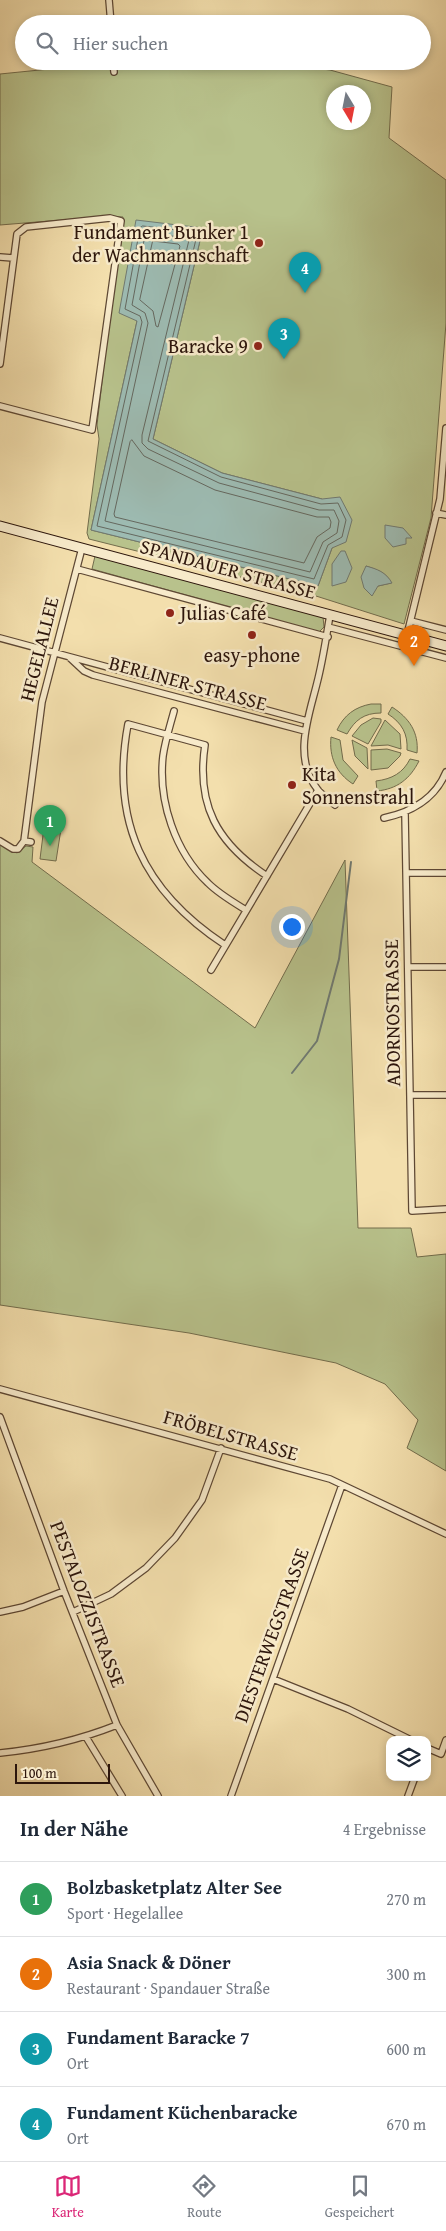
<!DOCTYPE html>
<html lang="de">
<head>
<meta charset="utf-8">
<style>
  body { margin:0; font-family:"Gentium Book Plus",serif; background:#f2f2f3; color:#1f2937 }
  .controls { position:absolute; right:15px; bottom:15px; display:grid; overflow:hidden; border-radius:10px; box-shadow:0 2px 8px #0003 }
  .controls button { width:45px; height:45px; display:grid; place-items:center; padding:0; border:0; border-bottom:1px solid #e0e1e3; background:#fff; color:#1f2937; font:25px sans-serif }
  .compass { position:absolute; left:326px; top:85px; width:45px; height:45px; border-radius:50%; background:#fff; box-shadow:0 2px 8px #0003; rotate:170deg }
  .scale { position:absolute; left:15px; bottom:12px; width:95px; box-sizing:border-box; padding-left:5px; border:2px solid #2d160c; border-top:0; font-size:14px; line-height:18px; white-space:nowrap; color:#2d160c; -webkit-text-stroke:4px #f7eaca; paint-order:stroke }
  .you { position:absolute; left:291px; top:926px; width:18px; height:18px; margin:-12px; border:4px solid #fff; border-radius:50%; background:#1a73e8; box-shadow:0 0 0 8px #1a73e833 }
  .badge { display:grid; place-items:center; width:32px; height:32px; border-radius:50%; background:#db2777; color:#fff; font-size:16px; font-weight:700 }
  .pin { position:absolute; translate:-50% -41px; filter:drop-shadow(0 1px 2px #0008) }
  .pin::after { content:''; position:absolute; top:26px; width:18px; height:15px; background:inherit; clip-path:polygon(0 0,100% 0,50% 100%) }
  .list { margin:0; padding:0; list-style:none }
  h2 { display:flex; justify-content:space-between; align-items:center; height:65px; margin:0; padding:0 20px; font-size:21px }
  h2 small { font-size:16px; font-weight:400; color:#747a83 }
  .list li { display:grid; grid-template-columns:32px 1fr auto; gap:15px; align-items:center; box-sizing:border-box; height:75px; padding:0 20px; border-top:1px solid #e0e1e3 }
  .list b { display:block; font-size:19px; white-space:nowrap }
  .list p { margin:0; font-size:16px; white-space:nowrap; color:#747a83 }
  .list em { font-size:16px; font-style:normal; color:#747a83 }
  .icon { flex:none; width:28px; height:28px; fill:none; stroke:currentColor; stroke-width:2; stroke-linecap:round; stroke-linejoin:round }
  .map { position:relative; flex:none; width:446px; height:1796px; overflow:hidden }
  .search { position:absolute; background:#fff; box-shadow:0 2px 8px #0003; left:15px; right:15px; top:15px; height:55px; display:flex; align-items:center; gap:12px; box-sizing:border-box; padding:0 18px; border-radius:28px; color:#747a83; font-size:19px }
  .sheet { height:365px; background:#fff }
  nav { display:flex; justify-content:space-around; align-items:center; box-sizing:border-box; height:70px; border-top:1px solid #e0e1e3; background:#fff; font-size:14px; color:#747a83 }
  nav a { display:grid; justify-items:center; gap:2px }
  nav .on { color:#db2777 }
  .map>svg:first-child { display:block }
</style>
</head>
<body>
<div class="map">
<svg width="446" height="1796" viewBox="0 0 446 1796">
  <rect width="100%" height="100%" fill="#f3dfad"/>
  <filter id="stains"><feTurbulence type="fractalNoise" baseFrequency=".004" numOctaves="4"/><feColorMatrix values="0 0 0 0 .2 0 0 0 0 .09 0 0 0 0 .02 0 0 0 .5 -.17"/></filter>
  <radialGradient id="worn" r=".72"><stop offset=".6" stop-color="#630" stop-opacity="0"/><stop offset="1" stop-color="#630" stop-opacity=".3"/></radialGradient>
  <path fill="#b8c28c" stroke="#726c4c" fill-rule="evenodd" d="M 260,61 L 330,70 L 392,87 L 389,138 L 446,180 L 446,323 L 431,518 L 404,624 L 316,596 L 89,539 L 87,533 L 99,439 L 97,425 L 113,287 L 123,217 L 111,216 L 0,225 L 0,74 L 119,62 ZM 334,92 L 364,92 L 364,122 L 334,122 ZM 203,228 L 153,439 L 222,473 L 322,499 L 332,548 L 318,586 L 91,530 L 137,321 ZM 366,566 C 377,570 386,572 391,583 L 378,586 Z
    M 95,556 L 323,617 L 324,627 L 319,632 L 92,569 Z
    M 371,704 L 381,704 L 381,713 C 364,713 355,720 347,734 L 337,730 C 344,715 355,707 371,704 Z
    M 392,707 C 409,718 419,732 417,753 L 407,750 C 408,734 402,723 388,714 Z
    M 373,718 L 381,719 L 381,722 L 368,744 L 352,736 L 361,725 Z
    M 385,720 L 400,734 L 401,749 L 388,745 L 371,746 Z
    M 331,737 L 340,740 L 343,760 L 358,776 L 353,784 C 336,773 329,757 331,737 Z
    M 352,740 L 367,748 L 368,769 L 355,756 Z
    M 387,749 L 401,753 L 400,756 L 388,768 L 371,770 L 371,750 Z
    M 410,759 L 419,761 C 410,779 397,789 377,791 L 376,781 C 392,779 403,773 410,759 Z
    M 44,827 L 61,829 L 56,861 L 40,859 Z
    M 0,843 L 17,853 L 26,846 L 33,847 L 32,862 L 255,1028 L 345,860 L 358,1228 L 411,1228 L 417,1257 L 446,1254 L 446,1471 L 407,1448 L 418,1420 L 385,1384 L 336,1363 L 189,1333 L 0,1305 Z"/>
  <path fill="#9dbbb2" stroke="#707970" d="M 136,220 L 203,228 L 153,439 L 222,473 L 322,499 L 340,497 L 352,520 L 346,542 L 332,548 L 318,586 L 91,530 L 137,321 L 119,313 Z
    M 385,525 L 403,528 L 412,538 L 406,538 L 406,544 L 393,547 L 385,538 Z
    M 341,551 L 345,551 L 352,568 L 346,582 L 332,586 L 332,564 Z
    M 366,566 C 377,569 386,572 392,583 L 378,586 L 372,596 L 364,588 L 361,577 Z"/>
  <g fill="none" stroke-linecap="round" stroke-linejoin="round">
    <path stroke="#65685f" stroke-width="1" d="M 143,226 L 194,232 L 197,235 L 148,441 L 221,477 L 321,504 L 338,503 L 346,520 L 342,537 L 328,545 L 314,579 L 97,526 L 142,322 L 140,316 L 125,309 L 140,228 Z
      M 148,233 L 187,238 L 189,240 L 142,435 L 142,443 L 148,449 L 219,483 L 319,510 L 334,510 L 339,521 L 337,533 L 323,542 L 310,572 L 105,521 L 148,323 L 145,313 L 132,305 L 145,235 Z
      M 153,241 L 178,244 L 180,246 L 158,327 L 156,326 L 153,311 L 140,300 Z
      M 132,440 L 144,456 L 215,490 L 317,517 L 329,517 L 331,522 L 330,528 L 317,537 L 304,563 L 115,517 L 114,514 L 130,442 Z"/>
    <path stroke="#707970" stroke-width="2" d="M 292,1073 L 317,1041 L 339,959 L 351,862"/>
    <g stroke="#5e4834" stroke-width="8">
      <path id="street" d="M 109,0 L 111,24
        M 113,61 L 114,72
        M 0,257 L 13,258
        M 0,364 L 17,234 L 26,227 L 110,218 L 121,221 L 92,430 L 0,406
        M 436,513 L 446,515
        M 77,569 L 328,637
        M 330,615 C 326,638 323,660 317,683 C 309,716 292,758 318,790 C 322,795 330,800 335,805
        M 411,621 L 446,630
        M 328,627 L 446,658
        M 407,635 L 440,499 L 446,428
        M 0,638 L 307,721
        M 70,658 L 84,671 L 93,675 L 305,731
        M 174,711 C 170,726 165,741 163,756 C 158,801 175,852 208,883 C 219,894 233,902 246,910
        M 405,814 L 412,1211 L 446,1209
        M 384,818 C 412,812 435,799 446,772
        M 0,841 L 13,849 L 18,849 L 24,841
        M 31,842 L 24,841 L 42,702 L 82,548
        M 406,873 L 446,873
        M 225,945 C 143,891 110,821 128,724 L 205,745 C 196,805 217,843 267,876
        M 408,967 L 446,967
        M 211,970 L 318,790
        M 410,1095 L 446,1095
        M 0,1389 L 330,1479 L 446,1534
        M 0,1417 L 64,1591 L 117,1725 L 158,1796
        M 0,1612 L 23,1607 L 64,1591
        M 73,1612 L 111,1594 L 146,1568 L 175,1538 L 202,1500 L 221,1448
        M 273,1679 L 348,1709 L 411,1740
        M 86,1737 L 122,1796
        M 427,1748 L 441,1754 L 446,1740
        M 0,1753 C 41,1749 79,1740 117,1725
        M 231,1796 L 342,1485
        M 408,1796 L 415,1777"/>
    </g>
    <g stroke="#2d160c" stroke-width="11">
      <path id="secondary" d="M 0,526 L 446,646"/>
    </g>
    <use href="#street" stroke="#f7eaca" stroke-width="5.5"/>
    <use href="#secondary" stroke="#f7eaca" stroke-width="9"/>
  </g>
  <g fill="#8f2418" stroke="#f7eaca" stroke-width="2">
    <circle cx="259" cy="243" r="5"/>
    <circle cx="258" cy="346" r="5"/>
    <circle cx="170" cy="613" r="5"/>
    <circle cx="252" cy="635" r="5"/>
    <circle cx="292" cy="785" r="5"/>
  </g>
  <g text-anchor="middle" stroke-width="5" stroke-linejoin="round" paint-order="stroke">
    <g font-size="20" fill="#2d160c" stroke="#f7eaca" text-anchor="end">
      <text x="249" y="239">Fundament Bunker 1<tspan x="249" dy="23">der Wachmannschaft</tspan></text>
      <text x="248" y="353">Baracke 9</text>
      <text x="180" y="620" text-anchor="start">Julias Café</text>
      <text x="252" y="662" text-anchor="middle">easy-phone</text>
      <text x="302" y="781" text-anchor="start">Kita<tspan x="302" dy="23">Sonnenstrahl</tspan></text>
    </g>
    <g font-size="20" fill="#2d160c" stroke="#f7eaca">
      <text transform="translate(228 569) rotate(15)" y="7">SPANDAUER STRASSE</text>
      <text transform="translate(39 649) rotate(-76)" y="7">HEGELALLEE</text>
      <text transform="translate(188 683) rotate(15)" y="7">BERLINER STRASSE</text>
      <text transform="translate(392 1013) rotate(-91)" y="7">ADORNOSTRASSE</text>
      <text transform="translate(231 1435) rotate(16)" y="7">FRÖBELSTRASSE</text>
      <text transform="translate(88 1604) rotate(69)" y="7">PESTALOZZISTRASSE</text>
      <text transform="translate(271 1635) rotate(-70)" y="7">DIESTERWEGSTRASSE</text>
    </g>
  </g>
  <rect width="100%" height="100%" filter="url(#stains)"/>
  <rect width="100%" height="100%" fill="url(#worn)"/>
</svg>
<div class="controls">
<button><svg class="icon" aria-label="layers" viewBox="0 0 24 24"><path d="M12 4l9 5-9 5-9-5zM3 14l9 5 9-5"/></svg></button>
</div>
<svg class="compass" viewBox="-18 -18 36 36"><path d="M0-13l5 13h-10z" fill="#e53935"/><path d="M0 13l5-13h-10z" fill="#747a83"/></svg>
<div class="scale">100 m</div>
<div class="you"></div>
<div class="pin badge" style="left:50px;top:846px;background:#2e9e5b">1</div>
<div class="pin badge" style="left:414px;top:666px;background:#e8710a">2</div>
<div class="pin badge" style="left:284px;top:359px;background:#0f9aa8">3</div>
<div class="pin badge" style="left:305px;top:293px;background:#0f9aa8">4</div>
<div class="search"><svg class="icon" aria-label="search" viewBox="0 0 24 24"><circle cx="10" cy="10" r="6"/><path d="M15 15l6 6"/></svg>Hier suchen</div>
</div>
<section class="sheet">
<h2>In der Nähe<small>4 Ergebnisse</small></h2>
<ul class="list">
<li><span class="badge" style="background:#2e9e5b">1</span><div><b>Bolzbasketplatz Alter See</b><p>Sport · Hegelallee</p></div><em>270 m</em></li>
<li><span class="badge" style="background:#e8710a">2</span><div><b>Asia Snack &amp; Döner</b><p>Restaurant · Spandauer Straße</p></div><em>300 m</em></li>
<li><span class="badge" style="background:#0f9aa8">3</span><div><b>Fundament Baracke 7</b><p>Ort</p></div><em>600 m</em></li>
<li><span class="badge" style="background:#0f9aa8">4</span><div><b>Fundament Küchenbaracke</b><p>Ort</p></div><em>670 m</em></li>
</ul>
</section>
<nav>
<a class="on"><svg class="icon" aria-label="map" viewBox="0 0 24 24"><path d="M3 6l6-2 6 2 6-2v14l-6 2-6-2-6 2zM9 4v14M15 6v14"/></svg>Karte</a>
<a><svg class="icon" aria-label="directions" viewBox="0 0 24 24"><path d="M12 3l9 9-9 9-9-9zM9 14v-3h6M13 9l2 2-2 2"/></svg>Route</a>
<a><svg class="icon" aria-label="saved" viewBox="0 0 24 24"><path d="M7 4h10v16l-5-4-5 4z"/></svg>Gespeichert</a>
</nav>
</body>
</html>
